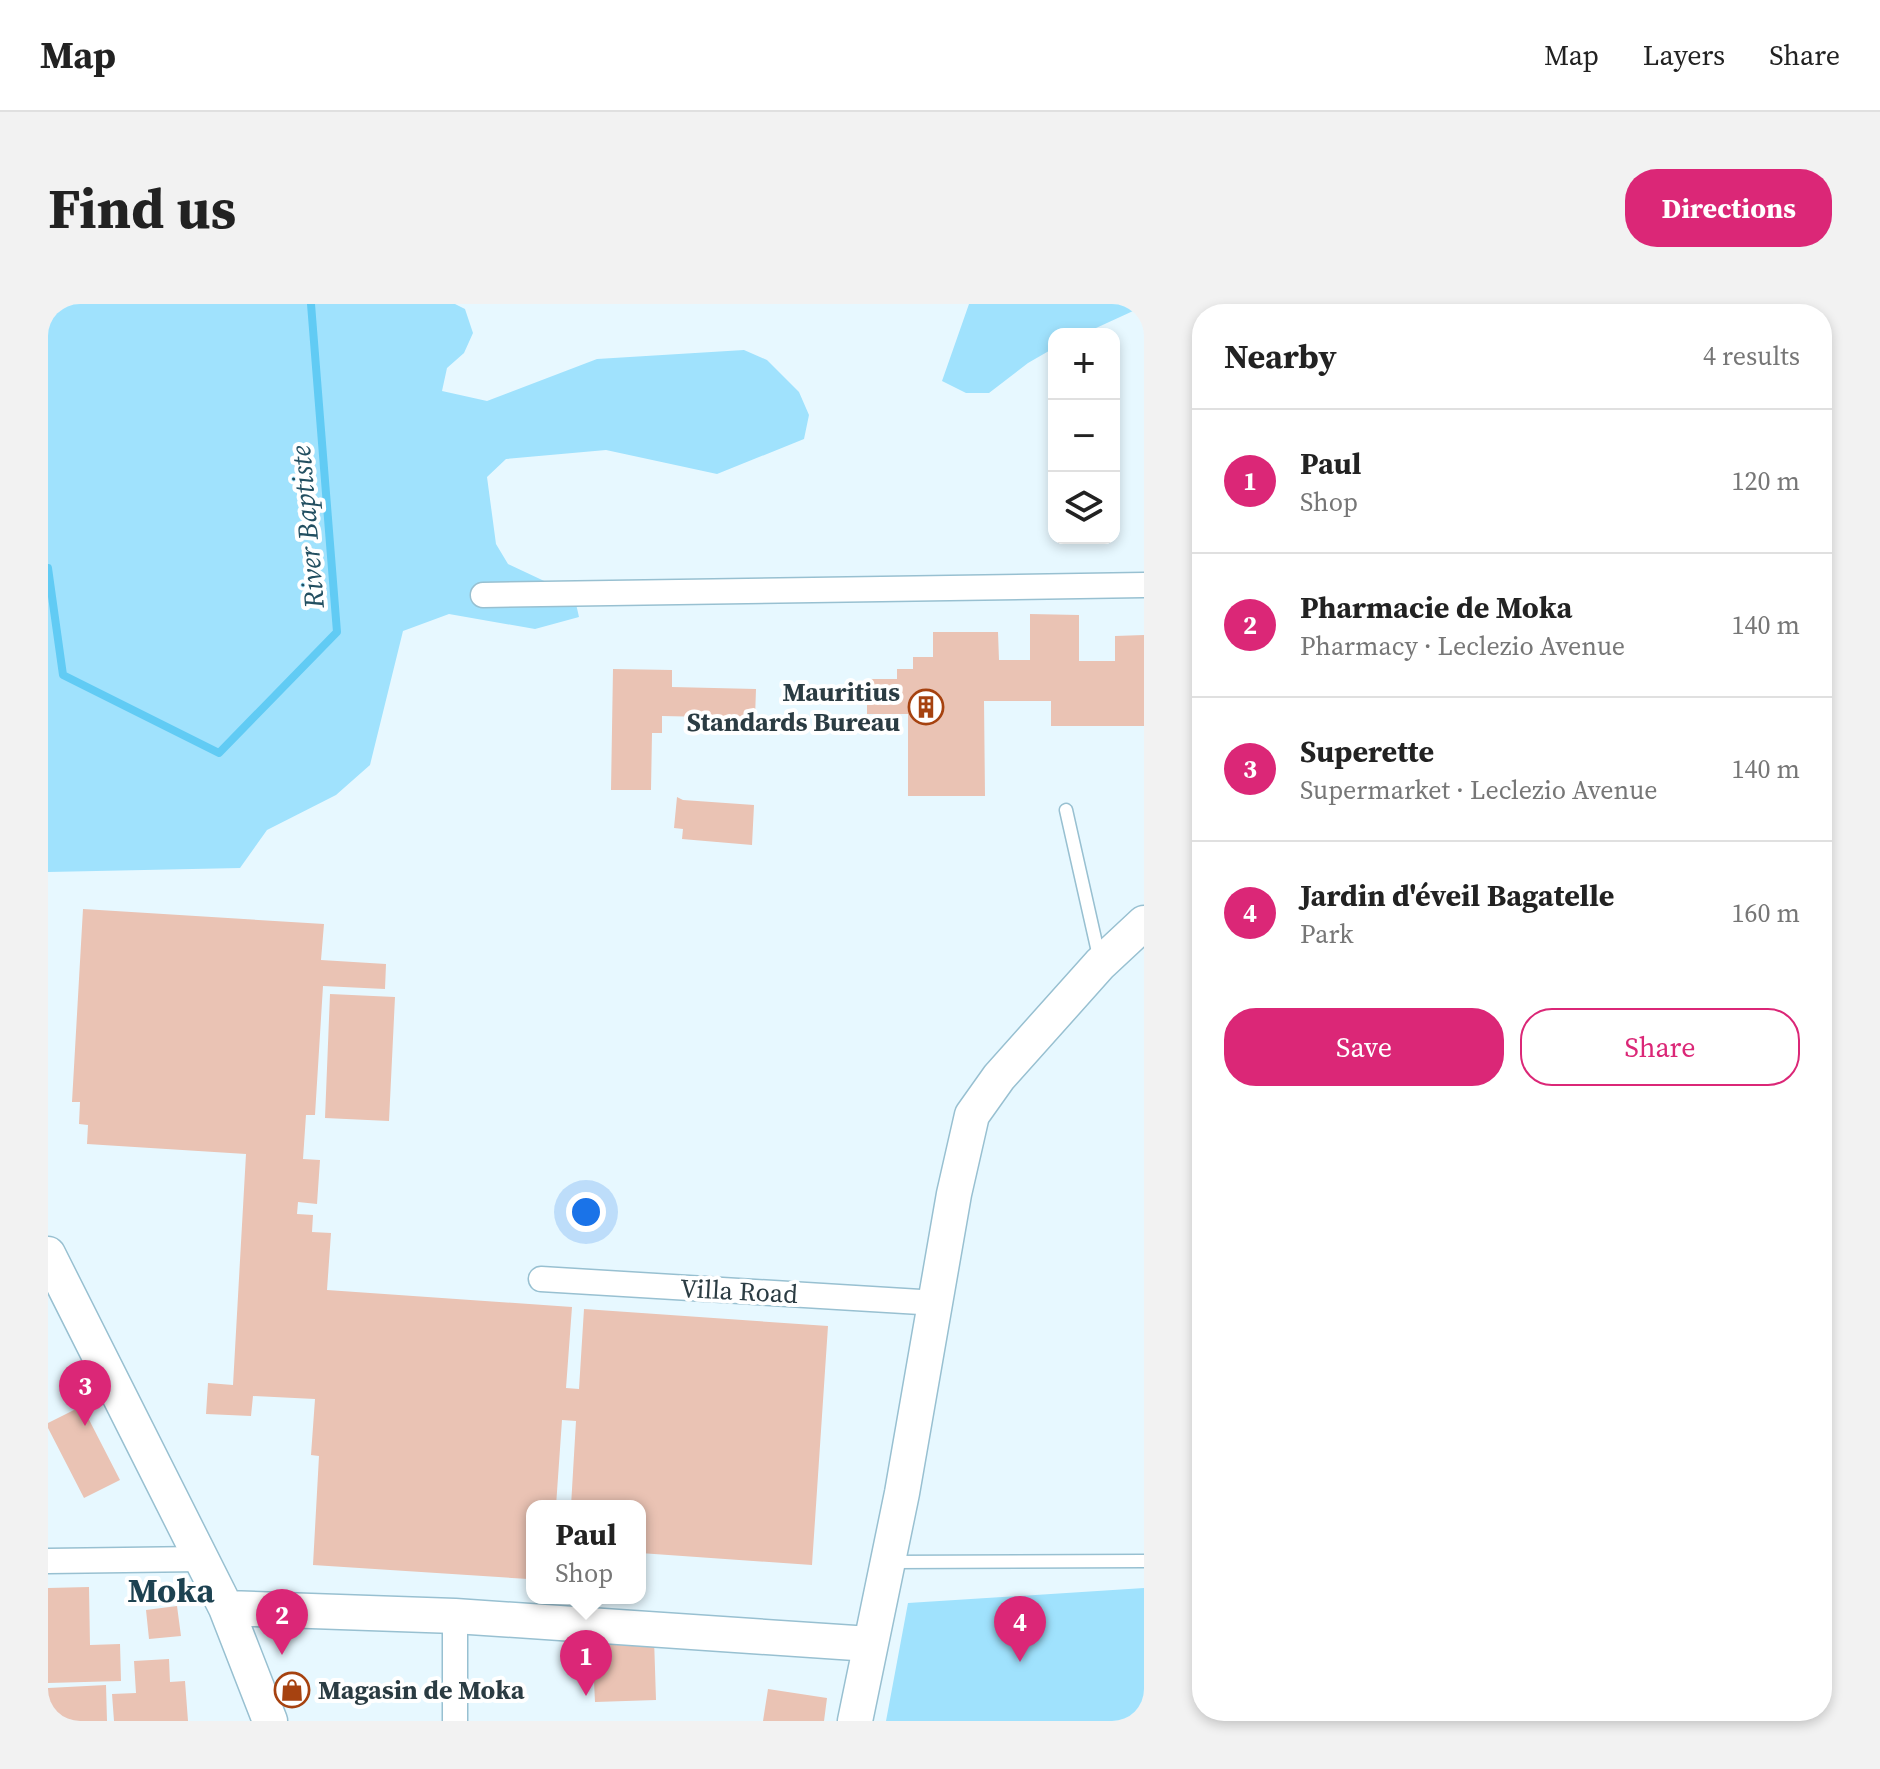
<!DOCTYPE html>
<html lang="en">
<head>
<meta charset="utf-8">
<style>
  body { margin:0; font-family:"Source Serif 4",serif; background:#f2f2f2; color:#222 }
  .controls { position:absolute; right:24px; top:24px; display:grid; overflow:hidden; border-radius:16px; box-shadow:0 4px 12px #0003 }
  .controls button { width:72px; height:72px; display:grid; place-items:center; padding:0; border:0; border-bottom:2px solid #e0e0e0; background:#fff; color:#222; font:40px sans-serif }
  .you { position:absolute; left:538px; top:908px; width:28px; height:28px; margin:-20px; border:6px solid #fff; border-radius:50%; background:#1a73e8; box-shadow:0 0 0 12px #1a73e833 }
  .badge { display:grid; place-items:center; width:52px; height:52px; border-radius:50%; background:#db2777; color:#fff; font-size:26px; font-weight:700 }
  .pin { position:absolute; translate:-50% -66px; filter:drop-shadow(0 2px 4px #0008) }
  .pin::after { content:''; position:absolute; top:42px; width:28px; height:24px; background:inherit; clip-path:polygon(0 0,100% 0,50% 100%) }
  .popup { position:absolute; left:478px; top:1196px; width:120px; height:104px; box-sizing:border-box; display:grid; place-content:center; border-radius:16px; background:#fff; filter:drop-shadow(0 2px 6px #0005); font-size:26px; white-space:nowrap; color:#767676 }
  .popup b { font-size:30px; color:#222 }
  .popup::after { content:''; position:absolute; left:50%; top:100%; margin-left:-16px; border:16px solid transparent; border-top-color:#fff }
  .list { margin:0; padding:0; list-style:none }
  h2 { display:flex; justify-content:space-between; align-items:center; height:104px; margin:0; padding:0 32px; font-size:34px }
  h2 small { font-size:26px; font-weight:400; color:#767676 }
  .list li { display:grid; grid-template-columns:52px 1fr auto; gap:24px; align-items:center; box-sizing:border-box; height:144px; padding:0 32px; border-top:2px solid #e0e0e0 }
  .list b { display:block; font-size:30px; white-space:nowrap }
  .list p { margin:0; font-size:26px; white-space:nowrap; color:#767676 }
  .list em { font-size:26px; font-style:normal; color:#767676 }
  .actions { display:flex; gap:16px; padding:24px 32px }
  .actions a { flex:1; padding:18px 0; border:2px solid #db2777; border-radius:32px; text-align:center; font-size:28px; color:#db2777 }
  .actions .main { background:#db2777; color:#fff }
  .icon { flex:none; width:44px; height:44px; fill:none; stroke:currentColor; stroke-width:2; stroke-linecap:round; stroke-linejoin:round }
  .map { position:relative; flex:none; width:1096px; height:1417px; overflow:hidden; border-radius:32px }
  header { display:flex; align-items:center; gap:48px; box-sizing:border-box; height:112px; padding:0 40px; background:#fff; border-bottom:2px solid #e0e0e0 }
  header strong { font-size:38px }
  nav { display:flex; gap:44px; margin-inline-start:auto; font-size:28px }
  .intro { display:flex; align-items:center; justify-content:space-between; box-sizing:border-box; height:192px; padding:0 48px }
  h1 { margin:0; font-size:56px }
  .button { padding:20px 36px; border-radius:32px; background:#db2777; color:#fff; font-size:28px; font-weight:700 }
  main { display:flex; gap:48px; padding:0 48px }
  aside { flex:1; background:#fff; border-radius:32px; box-shadow:0 4px 12px #0003 }
  .map>svg:first-child { display:block }
</style>
</head>
<body>
<header>
<strong>Map</strong>
<nav><a>Map</a><a>Layers</a><a>Share</a></nav>
</header>
<div class="intro"><h1>Find us</h1><a class="button">Directions</a></div>
<main>
<div class="map">
<svg width="1096" height="1417" viewBox="0 0 1096 1417">
  <rect width="100%" height="100%" fill="#e7f8ff"/>
  <path fill="#a0e2fd" d="M 0,0 L 407,0 L 417,5 L 425,29 L 416,49 L 399,64 L 394,87 L 439,97 L 549,55 L 696,46 L 719,56 L 751,88 L 761,111 L 756,135 L 669,170 L 558,146 L 458,155 L 439,173 L 448,240 L 460,260 L 526,291 L 531,313 L 487,325 L 401,310 L 355,327 L 322,461 L 288,491 L 219,526 L 192,564 L 0,568 Z
    M 921,0 L 1096,0 L 1096,2 L 1035,30 L 1006,30 L 1006,44 L 980,59 L 941,89 L 918,89 L 894,77 Z
    M 1096,1284 L 1096,1417 L 838,1417 L 860,1299 Z"/>
  <g fill="none" stroke-linecap="round" stroke-linejoin="round">
    <path stroke="#61cbf4" stroke-width="8" d="M 0,264 L 15,371 L 171,449 L 289,328 L 263,0"/>
  </g>
  <path fill="#eac3b4" d="M 982,310 L 1031,311 L 1031,357 L 1067,357 L 1067,332 L 1096,331 L 1096,422 L 1003,422 L 1003,397 L 936,397 L 937,492 L 860,492 L 860,410 L 819,410 L 819,375 L 849,375 L 849,365 L 865,365 L 865,353 L 885,353 L 885,328 L 950,328 L 951,356 L 982,356 Z
    M 565,365 L 624,366 L 624,383 L 708,385 L 707,414 L 614,412 L 614,429 L 604,429 L 603,486 L 563,486 Z
    M 629,493 L 635,496 L 706,501 L 704,541 L 634,535 L 635,525 L 626,524 Z
    M 35,605 L 276,620 L 273,656 L 338,660 L 337,685 L 275,682 L 267,811 L 258,811 L 255,855 L 272,856 L 269,900 L 250,898 L 249,910 L 265,911 L 264,928 L 283,929 L 279,986 L 524,1003 L 518,1084 L 531,1085 L 536,1005 L 780,1022 L 764,1261 L 592,1249 L 592,1202 L 523,1202 L 528,1117 L 514,1116 L 508,1202 L 484,1202 L 480,1275 L 265,1261 L 271,1152 L 263,1151 L 267,1095 L 205,1092 L 203,1112 L 158,1110 L 160,1079 L 185,1081 L 198,850 L 39,840 L 40,821 L 31,820 L 32,798 L 24,798 Z
    M 282,690 L 347,693 L 341,817 L 277,814 Z
    M 34,1102 L 72,1176 L 36,1194 L 0,1124 L 0,1119 Z
    M 41,1283 L 42,1341 L 72,1340 L 73,1377 L 0,1379 L 0,1284 Z
    M 129,1302 L 133,1332 L 101,1335 L 98,1306 Z
    M 606,1334 L 608,1396 L 547,1398 L 544,1336 Z
    M 121,1355 L 122,1378 L 137,1377 L 140,1417 L 66,1417 L 64,1390 L 88,1389 L 86,1357 Z
    M 58,1381 L 59,1417 L 0,1417 L 0,1384 Z
    M 720,1385 L 779,1394 L 776,1417 L 715,1417 Z"/>
  <g fill="none" stroke-linecap="round" stroke-linejoin="round">
    <g stroke="#98c0d1" stroke-width="15">
      <path id="service" d="M 1018,506 L 1052,657
        M 843,1258 L 1096,1257"/>
    </g>
    <g stroke="#98c0d1" stroke-width="27">
      <path id="minor" d="M 435,291 L 1096,281
        M 493,975 L 889,999
        M 0,1257 L 153,1255
        M 407,1312 L 407,1417"/>
    </g>
    <g stroke="#98c0d1" stroke-width="37">
      <path id="secondary" d="M 0,950 L 178,1304 L 222,1417
        M 178,1304 L 407,1312 L 822,1340
        M 807,1417 L 854,1189 L 906,890 L 924,811 L 951,773 L 1052,660 L 1096,619"/>
    </g>
    <use href="#service" stroke="#fff" stroke-width="12"/>
    <use href="#minor" stroke="#fff" stroke-width="24"/>
    <use href="#secondary" stroke="#fff" stroke-width="34"/>
  </g>
  <defs>
    <g id="building-ring" transform="scale(1.8)"><circle r="9.5" fill="#fff" stroke="#a64210" stroke-width="1.5"/><path d="M-4-6H4V6H1V3H-1V6H-4ZM-2.5-4.3h1.7v1.8h-1.7ZM.8-4.3h1.7v1.8H.8ZM-2.5-1h1.7V.8h-1.7ZM.8-1h1.7V.8H.8Z" fill="#a64210"/></g>
    <g id="shop-ring" transform="scale(1.8)"><circle r="9.5" fill="#fff" stroke="#a64210" stroke-width="1.5"/><path d="M-5-2.5h2.3a2.7 3.5 0 0 1 5.4 0H5L5.5 6h-11ZM-1.5-2.5h3a1.5 2.3 0 0 0-3 0Z" fill="#a64210"/></g>
  </defs>
  <g fill-rule="evenodd">
    <use href="#building-ring" x="878" y="403"/>
    <use href="#shop-ring" x="244" y="1386"/>
  </g>
  <g text-anchor="middle" stroke-width="8" stroke-linejoin="round" paint-order="stroke">
    <g font-size="26" font-weight="bold" fill="#2b3c43" stroke="#fff" text-anchor="end">
      <text x="852" y="397">Mauritius<tspan x="852" dy="30">Standards Bureau</tspan></text>
      <text x="270" y="1395" text-anchor="start">Magasin de Moka</text>
    </g>
    <g font-size="26" fill="#2b3c43" stroke="#fff">
      <text transform="translate(691 987) rotate(3)" y="9">Villa Road</text>
    </g>
    <g font-size="28" font-style="italic" fill="#224f61" stroke="#fff">
      <text transform="translate(259 223) rotate(-95)" y="10">River Baptiste</text>
    </g>
    <g font-size="34" font-weight="bold" fill="#1d4251" stroke="#fff">
      <text x="123" y="1298">Moka</text>
    </g>
  </g>
</svg>
<div class="controls">
<button>+</button>
<button>−</button>
<button><svg class="icon" aria-label="layers" viewBox="0 0 24 24"><path d="M12 4l9 5-9 5-9-5zM3 14l9 5 9-5"/></svg></button>
</div>
<div class="you"></div>
<div class="pin badge" style="left:538px;top:1392px">1</div>
<div class="popup"><b>Paul</b>Shop</div>
<div class="pin badge" style="left:234px;top:1351px">2</div>
<div class="pin badge" style="left:37px;top:1122px">3</div>
<div class="pin badge" style="left:972px;top:1358px">4</div>
</div>
<aside>
<h2>Nearby<small>4 results</small></h2>
<ul class="list">
<li><span class="badge">1</span><div><b>Paul</b><p>Shop</p></div><em>120 m</em></li>
<li><span class="badge">2</span><div><b>Pharmacie de Moka</b><p>Pharmacy · Leclezio Avenue</p></div><em>140 m</em></li>
<li><span class="badge">3</span><div><b>Superette</b><p>Supermarket · Leclezio Avenue</p></div><em>140 m</em></li>
<li><span class="badge">4</span><div><b>Jardin d'éveil Bagatelle</b><p>Park</p></div><em>160 m</em></li>
</ul>
<div class="actions"><a class="main">Save</a><a>Share</a></div>
</aside>
</main>
</body>
</html>
